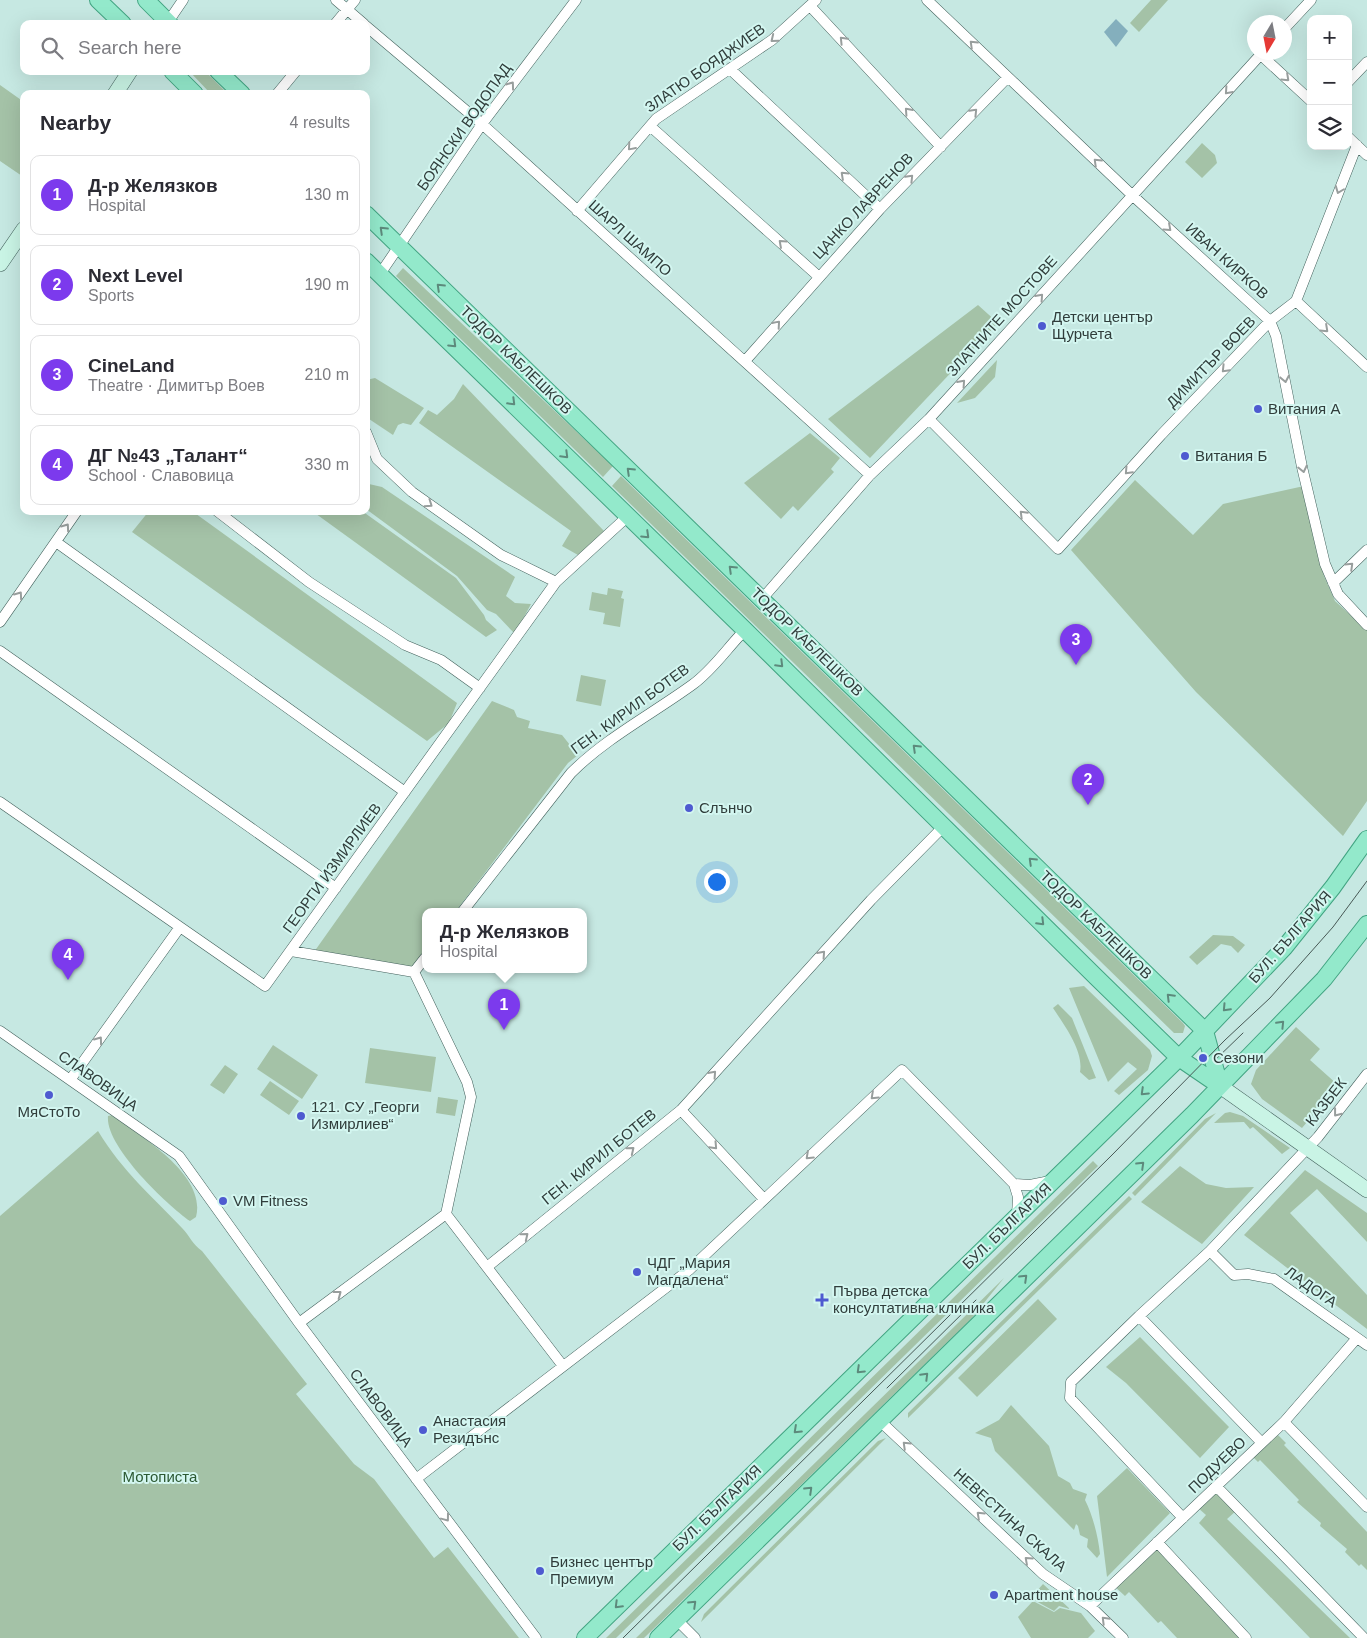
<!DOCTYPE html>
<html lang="en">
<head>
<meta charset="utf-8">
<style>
  body { margin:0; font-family:Helvetica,sans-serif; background:#f7f7f7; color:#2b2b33 }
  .controls { position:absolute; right:15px; top:15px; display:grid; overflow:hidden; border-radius:10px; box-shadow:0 5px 20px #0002 }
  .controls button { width:45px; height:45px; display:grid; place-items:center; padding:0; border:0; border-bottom:1px solid #e1e1e2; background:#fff; color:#2b2b33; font:25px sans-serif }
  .compass { position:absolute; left:1247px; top:15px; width:45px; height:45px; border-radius:50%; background:#fff; box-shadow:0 5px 20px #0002; rotate:190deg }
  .you { position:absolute; left:716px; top:881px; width:18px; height:18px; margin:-12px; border:4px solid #fff; border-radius:50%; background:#1a73e8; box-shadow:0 0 0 8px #1a73e833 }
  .badge { display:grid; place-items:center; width:32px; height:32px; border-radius:50%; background:#7c3aed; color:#fff; font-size:16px; font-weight:700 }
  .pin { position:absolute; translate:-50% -41px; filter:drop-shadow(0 1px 2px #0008) }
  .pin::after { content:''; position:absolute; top:26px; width:18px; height:15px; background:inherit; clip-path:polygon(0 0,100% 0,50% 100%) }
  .popup { position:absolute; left:422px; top:908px; width:165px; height:65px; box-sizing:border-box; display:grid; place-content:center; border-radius:10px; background:#fff; filter:drop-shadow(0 1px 4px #0005); font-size:16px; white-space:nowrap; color:#7c7c81 }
  .popup b { font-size:19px; color:#2b2b33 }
  .popup::after { content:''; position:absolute; left:50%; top:100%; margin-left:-10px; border:10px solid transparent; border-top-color:#fff }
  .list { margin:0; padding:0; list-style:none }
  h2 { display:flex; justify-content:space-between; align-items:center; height:65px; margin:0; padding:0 20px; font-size:21px }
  h2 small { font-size:16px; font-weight:400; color:#7c7c81 }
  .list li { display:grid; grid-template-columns:32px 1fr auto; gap:15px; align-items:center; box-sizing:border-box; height:80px; margin:0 10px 10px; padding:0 10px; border:1px solid #e1e1e2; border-radius:10px }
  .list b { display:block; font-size:19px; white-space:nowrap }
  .list p { margin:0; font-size:16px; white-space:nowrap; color:#7c7c81 }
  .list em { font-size:16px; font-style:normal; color:#7c7c81 }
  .icon { flex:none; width:28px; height:28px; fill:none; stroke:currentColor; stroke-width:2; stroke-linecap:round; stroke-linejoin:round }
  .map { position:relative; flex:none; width:1367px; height:1638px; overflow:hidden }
  .search { position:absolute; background:#fff; box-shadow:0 5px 20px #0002; left:20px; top:20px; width:350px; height:55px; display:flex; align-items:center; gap:12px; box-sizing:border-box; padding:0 18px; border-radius:10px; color:#7c7c81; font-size:19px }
  .panel { position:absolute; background:#fff; box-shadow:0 5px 20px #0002; left:20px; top:90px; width:350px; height:425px; border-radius:10px }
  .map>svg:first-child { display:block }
</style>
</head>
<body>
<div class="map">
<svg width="1367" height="1638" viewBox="0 0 1367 1638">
  <rect width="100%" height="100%" fill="#c6e8e2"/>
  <path fill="#a4c2a7" d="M 1151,0 L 1168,0 L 1139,32 L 1130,23 Z
    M 189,71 L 205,71 L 228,94 L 211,94 Z
    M 0,85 L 24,102 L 24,173 L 22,176 L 0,161 Z
    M 1202,143 L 1215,155 L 1217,163 L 1202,178 L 1185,162 Z
    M 403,268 L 613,466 L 603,477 L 396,276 Z
    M 978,305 L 998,323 L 870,458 L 828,419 Z
    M 997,360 L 995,377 L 975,398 L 957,403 Z
    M 375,378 L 424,408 L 411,425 L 403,423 L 398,425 L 393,435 L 366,417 L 366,380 Z
    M 463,384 L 605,532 L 578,555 L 562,546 L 571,531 L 419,423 L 428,410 L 437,415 L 454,399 Z
    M 810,433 L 840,458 L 831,469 L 834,472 L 798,511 L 793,506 L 781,519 L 744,483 Z
    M 621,476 L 1183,1023 L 1185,1026 L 1183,1033 L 1174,1033 L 612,486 Z
    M 1135,480 L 1193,535 L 1223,504 L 1304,486 L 1324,576 L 1335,601 L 1367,630 L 1367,801 L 1343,836 L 1196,692 L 1071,550 Z
    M 369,484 L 382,487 L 515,577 L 506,596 L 515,603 L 531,604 L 515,634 L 496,614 L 487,610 L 457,576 L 366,509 L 366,490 Z
    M 149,511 L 192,511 L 457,703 L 449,723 L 427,741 L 132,532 Z
    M 312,511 L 362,511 L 456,578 L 484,615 L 486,620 L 497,630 L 486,637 Z
    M 608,588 L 623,591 L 621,598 L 624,599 L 620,627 L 603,624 L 605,613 L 589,610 L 592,592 L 607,595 Z
    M 581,675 L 606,680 L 601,706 L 576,701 Z
    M 492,701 L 514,710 L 517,717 L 530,721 L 528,728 L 562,735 L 578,755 L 568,763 L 456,911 L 425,911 L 425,952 L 413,968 L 314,952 Z
    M 1213,935 L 1233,936 L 1245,945 L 1238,953 L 1231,946 L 1221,944 L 1197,965 L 1189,957 Z
    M 1084,986 L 1150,1050 L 1152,1056 L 1148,1070 L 1119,1095 L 1114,1091 L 1137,1069 L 1128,1062 L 1108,1082 L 1069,988 Z
    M 1058,1004 L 1072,1018 L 1096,1078 L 1089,1080 L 1080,1072 C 1084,1051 1064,1025 1053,1008 Z
    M 1296,1027 L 1320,1049 L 1310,1060 L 1338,1085 L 1302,1128 L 1262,1099 L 1251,1084 L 1256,1070 Z
    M 273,1045 L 318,1075 L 302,1099 L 257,1069 Z
    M 370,1048 L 436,1057 L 431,1092 L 365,1083 Z
    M 225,1065 L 238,1074 L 224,1094 L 210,1085 Z
    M 270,1081 L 299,1101 L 289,1115 L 260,1095 Z
    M 438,1097 L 458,1100 L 455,1116 L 436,1113 Z
    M 1230,1112 L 1243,1116 L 1290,1148 L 1282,1154 L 1253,1127 L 1250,1129 L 1244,1122 L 1214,1123 L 1225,1113 Z
    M 1216,1113 L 1135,1196 L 1132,1193 L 1205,1119 Z
    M 113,1115 C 141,1137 207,1175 196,1217 L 190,1221 C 166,1204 105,1146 108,1116 Z
    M 98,1131 C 123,1172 150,1194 182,1228 C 190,1236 192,1244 202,1251 L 307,1384 L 296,1394 L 354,1464 L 374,1479 L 434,1558 L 448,1547 L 519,1638 L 0,1638 L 0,1216 Z
    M 1093,1161 L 1098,1166 L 616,1638 L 606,1638 Z
    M 1180,1166 L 1206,1184 L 1226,1188 L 1254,1187 L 1202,1244 L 1141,1202 Z
    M 1305,1170 L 1367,1213 L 1367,1242 L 1317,1189 L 1290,1213 L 1367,1295 L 1367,1329 L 1244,1235 Z
    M 1129,1196 L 1132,1199 L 908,1418 L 908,1413 Z
    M 1004,1278 L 971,1319 L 644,1638 L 636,1638 Z
    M 1038,1299 L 1057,1319 L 977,1397 L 958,1378 Z
    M 1140,1337 L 1229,1427 L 1200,1458 L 1126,1383 L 1106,1367 Z
    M 1011,1405 L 1049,1446 L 1058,1476 L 1070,1483 L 1073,1489 L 1087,1494 L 1085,1500 C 1093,1516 1098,1536 1100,1554 L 1097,1558 L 1087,1547 L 1088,1539 L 1080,1535 L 1078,1526 L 1076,1524 L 1074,1530 L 995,1451 L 991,1438 L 975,1433 L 999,1420 Z
    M 1275,1432 L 1286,1443 L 1284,1445 L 1367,1532 L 1367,1570 L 1361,1564 L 1359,1566 L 1345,1552 L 1347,1549 L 1320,1526 L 1321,1523 L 1297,1502 L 1299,1500 L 1260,1460 L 1258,1462 L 1253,1457 Z
    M 886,1438 L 701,1622 L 704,1614 L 878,1441 Z
    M 1127,1468 L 1170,1513 L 1107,1577 L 1097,1496 Z
    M 1216,1490 L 1237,1510 L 1227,1519 L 1350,1638 L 1310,1638 L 1199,1523 L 1206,1515 L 1197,1507 Z
    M 1157,1543 L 1246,1638 L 1177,1638 L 1161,1621 L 1158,1623 L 1129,1592 L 1125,1596 L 1113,1585 Z
    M 1043,1584 L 1070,1609 L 1059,1606 L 1054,1611 L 1034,1600 L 1038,1596 L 1035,1593 Z
    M 1033,1601 L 1054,1612 L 1060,1608 L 1081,1613 L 1095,1631 L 1088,1638 L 1031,1638 L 1018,1617 Z"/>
  <path fill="#84afbd" d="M 1116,19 L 1128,31 L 1116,47 L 1104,32 Z"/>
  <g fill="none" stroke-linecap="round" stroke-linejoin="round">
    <g stroke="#43615c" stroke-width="11">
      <path id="street" d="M 336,0 L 364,24
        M 927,0 L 1132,195 L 1270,321 L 1276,336 L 1302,467 L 1325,564 L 1338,594 L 1367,625
        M 811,7 L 941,147
        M 168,22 L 183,0
        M 335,24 L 355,0
        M 366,26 L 482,124 L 870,475
        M 1284,29 L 1311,0
        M 1261,55 L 1311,101
        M 731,70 L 880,209
        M 1348,82 L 1367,62
        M 277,94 L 296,71
        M 650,126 L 818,276
        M 1348,137 L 1367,155
        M 577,211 L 656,119 L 772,40 L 816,0
        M 380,274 L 482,124 L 576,0
        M 1296,301 L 1367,367
        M 745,361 L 880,209 L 1008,77
        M 929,419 L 1058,549 L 1161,435 L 1270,321 L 1296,301 L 1357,145
        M 366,432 L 377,459 L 412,492 L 501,555 L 556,582
        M 217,511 L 309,582 L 405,645 L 441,660 L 480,688
        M 56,542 L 405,792
        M 1333,583 L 1367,550
        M 762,599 L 870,475 L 929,419 L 1263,52
        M 0,622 L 77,511
        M 0,651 L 336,888
        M 0,802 L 265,986 L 556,582 L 627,517
        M 463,911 L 571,773 C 606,738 652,714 692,685 C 713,670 727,648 745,630
        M 291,951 L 414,972
        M 414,972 L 467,1082 L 471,1097 L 446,1214
        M 414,972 L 425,958
        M 0,1031 L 179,1156 L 299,1323 L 536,1638
        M 70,1080 L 180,927
        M 681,1110 L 763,1198
        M 1014,1184 L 1030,1185 L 1050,1181
        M 446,1214 L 563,1366
        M 1210,1251 L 1234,1275 L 1248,1274 L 1274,1279 L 1367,1345
        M 487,1267 L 681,1110 L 871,900 L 944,826
        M 1139,1316 L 1262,1443
        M 299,1323 L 446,1214
        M 880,1421 L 1043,1574 L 1090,1606 L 1123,1638
        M 1284,1422 L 1367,1507
        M 416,1479 L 689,1270 L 902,1070 L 1014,1184 L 1018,1197 L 1017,1216
        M 1217,1487 L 1364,1638
        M 1183,1518 L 1070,1398 L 1071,1382 L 1139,1316 L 1210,1251 L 1318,1137 L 1367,1074
        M 1157,1542 L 1246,1638
        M 1090,1606 L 1284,1422 L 1357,1338
        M 677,1620 L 695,1638"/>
    </g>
    <g stroke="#43615c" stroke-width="16">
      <path id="secondary" d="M 115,94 L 130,71
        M 0,264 L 24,229
        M 1220,1086 L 1367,1190"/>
    </g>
    <g stroke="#42a482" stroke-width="18">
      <path id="primary" d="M 98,0 L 123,24
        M 146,0 L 170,24
        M 172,71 L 195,94
        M 218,71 L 242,94
        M 366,214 L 1205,1031 L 1220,1086
        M 366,261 L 745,630 L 1096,977 L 1179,1058 L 1220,1086
        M 585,1638 L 1179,1058 L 1284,948 L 1333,887 L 1367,839
        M 658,1638 L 1192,1115 L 1324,979 L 1367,924"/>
    </g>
    <use href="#street" stroke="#fff" stroke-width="10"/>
    <use href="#secondary" stroke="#c9f4e5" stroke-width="15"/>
    <use href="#primary" stroke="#93e9cb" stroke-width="16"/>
    <path stroke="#485956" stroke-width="1" d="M 1214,1061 L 1243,1033
      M 887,1388 L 976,1300
      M 623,1638 L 1112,1155 L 1225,1040 L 1270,998 L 1333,927 L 1367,881"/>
  </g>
  <defs><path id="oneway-chevron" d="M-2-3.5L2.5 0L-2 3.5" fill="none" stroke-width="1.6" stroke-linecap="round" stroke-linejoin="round" transform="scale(1.25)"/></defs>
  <g stroke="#989e9d">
    <use href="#oneway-chevron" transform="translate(774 39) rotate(141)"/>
    <use href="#oneway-chevron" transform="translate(843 40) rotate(-134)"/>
    <use href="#oneway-chevron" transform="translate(973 44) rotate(-136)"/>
    <use href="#oneway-chevron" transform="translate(1286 78) rotate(43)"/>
    <use href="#oneway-chevron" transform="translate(511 85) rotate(-54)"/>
    <use href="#oneway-chevron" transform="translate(1228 91) rotate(132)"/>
    <use href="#oneway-chevron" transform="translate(908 111) rotate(-132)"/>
    <use href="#oneway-chevron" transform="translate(974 112) rotate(-46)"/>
    <use href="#oneway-chevron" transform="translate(631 147) rotate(131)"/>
    <use href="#oneway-chevron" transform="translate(1097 162) rotate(-136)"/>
    <use href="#oneway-chevron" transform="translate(844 175) rotate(-137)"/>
    <use href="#oneway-chevron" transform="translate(910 178) rotate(-46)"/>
    <use href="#oneway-chevron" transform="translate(1339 190) rotate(111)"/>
    <use href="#oneway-chevron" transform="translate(1168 228) rotate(42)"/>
    <use href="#oneway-chevron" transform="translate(782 243) rotate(-138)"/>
    <use href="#oneway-chevron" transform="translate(1040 297) rotate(-48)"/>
    <use href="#oneway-chevron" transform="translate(777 324) rotate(-49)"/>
    <use href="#oneway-chevron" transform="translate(1325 329) rotate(43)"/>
    <use href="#oneway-chevron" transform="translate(1225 369) rotate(134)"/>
    <use href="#oneway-chevron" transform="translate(1285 379) rotate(79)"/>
    <use href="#oneway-chevron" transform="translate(962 383) rotate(-48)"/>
    <use href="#oneway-chevron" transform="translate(1303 469) rotate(77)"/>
    <use href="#oneway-chevron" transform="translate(1128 471) rotate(133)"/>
    <use href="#oneway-chevron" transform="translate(429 504) rotate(35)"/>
    <use href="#oneway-chevron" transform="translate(1023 514) rotate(-135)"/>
    <use href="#oneway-chevron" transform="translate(66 527) rotate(-55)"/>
    <use href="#oneway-chevron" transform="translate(1350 566) rotate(-44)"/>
    <use href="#oneway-chevron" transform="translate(19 595) rotate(-55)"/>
    <use href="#oneway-chevron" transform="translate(822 954) rotate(-48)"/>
    <use href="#oneway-chevron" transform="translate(99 1040) rotate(-54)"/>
    <use href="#oneway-chevron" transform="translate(713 1074) rotate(-48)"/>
    <use href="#oneway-chevron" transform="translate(874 1096) rotate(137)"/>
    <use href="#oneway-chevron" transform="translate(1337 1113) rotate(128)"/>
    <use href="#oneway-chevron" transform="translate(714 1146) rotate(47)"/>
    <use href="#oneway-chevron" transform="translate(631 1150) rotate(-39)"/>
    <use href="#oneway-chevron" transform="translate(809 1156) rotate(137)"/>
    <use href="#oneway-chevron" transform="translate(525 1236) rotate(-39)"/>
    <use href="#oneway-chevron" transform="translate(338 1294) rotate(-37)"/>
    <use href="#oneway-chevron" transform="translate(906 1445) rotate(-136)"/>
    <use href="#oneway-chevron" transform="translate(980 1515) rotate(-137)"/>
    <use href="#oneway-chevron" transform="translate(446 1518) rotate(53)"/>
    <use href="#oneway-chevron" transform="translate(1028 1560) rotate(-138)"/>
    <use href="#oneway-chevron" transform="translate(1105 1620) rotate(-135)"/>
  </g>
  <g stroke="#5d8a7c">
    <use href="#oneway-chevron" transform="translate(383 230) rotate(-136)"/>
    <use href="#oneway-chevron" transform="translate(440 287) rotate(-136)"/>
    <use href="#oneway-chevron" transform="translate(453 344) rotate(44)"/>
    <use href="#oneway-chevron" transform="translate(512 402) rotate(45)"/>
    <use href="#oneway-chevron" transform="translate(565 455) rotate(45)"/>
    <use href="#oneway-chevron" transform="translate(630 471) rotate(-136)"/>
    <use href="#oneway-chevron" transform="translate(646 535) rotate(44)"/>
    <use href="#oneway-chevron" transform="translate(732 569) rotate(-136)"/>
    <use href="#oneway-chevron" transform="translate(780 664) rotate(45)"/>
    <use href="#oneway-chevron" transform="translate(916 748) rotate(-136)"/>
    <use href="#oneway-chevron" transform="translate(1032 861) rotate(-136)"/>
    <use href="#oneway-chevron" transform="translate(1041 922) rotate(45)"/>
    <use href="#oneway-chevron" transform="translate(1170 997) rotate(-135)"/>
    <use href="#oneway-chevron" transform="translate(1226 1008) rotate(133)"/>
    <use href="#oneway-chevron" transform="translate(1281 1024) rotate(-46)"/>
    <use href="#oneway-chevron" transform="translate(1144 1092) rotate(136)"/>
    <use href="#oneway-chevron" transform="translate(1141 1165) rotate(-44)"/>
    <use href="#oneway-chevron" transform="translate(1024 1278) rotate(-44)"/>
    <use href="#oneway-chevron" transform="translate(860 1370) rotate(136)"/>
    <use href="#oneway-chevron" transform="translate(925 1376) rotate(-45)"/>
    <use href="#oneway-chevron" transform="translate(797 1430) rotate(137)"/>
    <use href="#oneway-chevron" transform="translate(809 1490) rotate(-44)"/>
    <use href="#oneway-chevron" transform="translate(693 1604) rotate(-44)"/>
    <use href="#oneway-chevron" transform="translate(618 1605) rotate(135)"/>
  </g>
  <g fill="#4e5ad0" stroke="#d3f6f0" stroke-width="2">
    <circle cx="1042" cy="326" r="5"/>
    <circle cx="1258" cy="409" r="5"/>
    <circle cx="1185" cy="456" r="5"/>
    <circle cx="689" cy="808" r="5"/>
    <circle cx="1203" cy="1058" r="5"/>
    <circle cx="49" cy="1095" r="5"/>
    <circle cx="301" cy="1116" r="5"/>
    <circle cx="223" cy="1201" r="5"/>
    <circle cx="637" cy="1272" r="5"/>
    <path d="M819.5 1292.5h5v5h5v5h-5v5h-5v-5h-5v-5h5z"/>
    <circle cx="423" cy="1430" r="5"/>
    <circle cx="540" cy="1571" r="5"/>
    <circle cx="994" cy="1595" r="5"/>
  </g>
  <g text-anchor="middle" stroke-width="4" stroke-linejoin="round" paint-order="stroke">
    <g font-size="15" fill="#303d3b" stroke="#d3f6f0">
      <text transform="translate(705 68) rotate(-35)" y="5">ЗЛАТЮ БОЯДЖИЕВ</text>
      <text transform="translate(464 127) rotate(-55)" y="5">БОЯНСКИ ВОДОПАД</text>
      <text transform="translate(863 206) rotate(-47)" y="5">ЦАНКО ЛАВРЕНОВ</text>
      <text transform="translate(630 238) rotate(42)" y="5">ШАРЛ ШАМПО</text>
      <text transform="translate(1227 261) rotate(42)" y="5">ИВАН КИРКОВ</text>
      <text transform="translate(1002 316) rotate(-48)" y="5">ЗЛАТНИТЕ МОСТОВЕ</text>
      <text transform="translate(516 360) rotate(44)" y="5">ТОДОР КАБЛЕШКОВ</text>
      <text transform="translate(1211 362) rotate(-46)" y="5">ДИМИТЪР ВОЕВ</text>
      <text transform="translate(807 642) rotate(44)" y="5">ТОДОР КАБЛЕШКОВ</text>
      <text transform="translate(630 709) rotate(-36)" y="5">ГЕН. КИРИЛ БОТЕВ</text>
      <text transform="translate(332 868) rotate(-54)" y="5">ГЕОРГИ ИЗМИРЛИЕВ</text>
      <text transform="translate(1096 925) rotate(44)" y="5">ТОДОР КАБЛЕШКОВ</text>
      <text transform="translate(1290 937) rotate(-49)" y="5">БУЛ. БЪЛГАРИЯ</text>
      <text transform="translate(98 1081) rotate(35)" y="5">СЛАВОВИЦА</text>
      <text transform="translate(1326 1102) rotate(-52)" y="5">КАЗБЕК</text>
      <text transform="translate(599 1157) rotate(-39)" y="5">ГЕН. КИРИЛ БОТЕВ</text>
      <text transform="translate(1007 1226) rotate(-44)" y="5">БУЛ. БЪЛГАРИЯ</text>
      <text transform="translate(1311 1287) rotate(35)" y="5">ЛАДОГА</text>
      <text transform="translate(381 1408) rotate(53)" y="5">СЛАВОВИЦА</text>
      <text transform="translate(1217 1465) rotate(-44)" y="5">ПОДУЕВО</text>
      <text transform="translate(717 1508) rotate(-44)" y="5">БУЛ. БЪЛГАРИЯ</text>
      <text transform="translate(1010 1520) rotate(42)" y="5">НЕВЕСТИНА СКАЛА</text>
    </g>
    <g font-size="15" fill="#303d3b" stroke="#d3f6f0" text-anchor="start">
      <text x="1052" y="322">Детски център<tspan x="1052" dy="17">Щурчета</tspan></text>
      <text x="1268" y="414">Витания А</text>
      <text x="1195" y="461">Витания Б</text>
      <text x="699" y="813">Слънчо</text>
      <text x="1213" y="1063">Сезони</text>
      <text x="311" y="1112">121. СУ „Георги<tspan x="311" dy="17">Измирлиев“</tspan></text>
      <text x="49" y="1117" text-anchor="middle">МяСтоТо</text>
      <text x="233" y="1206">VM Fitness</text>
      <text x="647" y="1268">ЧДГ „Мария<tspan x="647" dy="17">Магдалена“</tspan></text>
      <text x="833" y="1296">Първа детска<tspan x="833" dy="17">консултативна клиника</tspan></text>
      <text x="433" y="1426">Анастасия<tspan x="433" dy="17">Резидънс</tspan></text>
      <text x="550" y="1567">Бизнес център<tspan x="550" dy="17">Премиум</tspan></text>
      <text x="1004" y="1600">Apartment house</text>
    </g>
    <g font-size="15" fill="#2c5933" stroke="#d3f6f0">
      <text x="160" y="1482">Мотописта</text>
    </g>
  </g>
</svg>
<div class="controls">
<button>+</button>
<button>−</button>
<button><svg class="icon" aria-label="layers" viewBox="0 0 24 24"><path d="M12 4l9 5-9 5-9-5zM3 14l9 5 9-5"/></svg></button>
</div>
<svg class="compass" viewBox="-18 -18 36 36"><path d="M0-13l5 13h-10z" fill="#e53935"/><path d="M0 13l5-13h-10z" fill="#7c7c81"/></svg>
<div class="you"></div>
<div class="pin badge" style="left:504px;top:1030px">1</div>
<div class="popup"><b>Д-р Желязков</b>Hospital</div>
<div class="pin badge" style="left:1088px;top:805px">2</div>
<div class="pin badge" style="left:1076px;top:665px">3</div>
<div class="pin badge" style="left:68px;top:980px">4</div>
<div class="search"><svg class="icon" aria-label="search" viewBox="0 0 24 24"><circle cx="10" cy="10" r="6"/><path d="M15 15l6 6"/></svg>Search here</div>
<section class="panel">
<h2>Nearby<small>4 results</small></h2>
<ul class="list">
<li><span class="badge">1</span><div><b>Д-р Желязков</b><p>Hospital</p></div><em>130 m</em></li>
<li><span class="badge">2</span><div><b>Next Level</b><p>Sports</p></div><em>190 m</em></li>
<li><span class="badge">3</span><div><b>CineLand</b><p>Theatre · Димитър Воев</p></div><em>210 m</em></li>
<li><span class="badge">4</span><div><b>ДГ №43 „Талант“</b><p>School · Славовица</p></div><em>330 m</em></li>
</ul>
</section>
</div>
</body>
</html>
